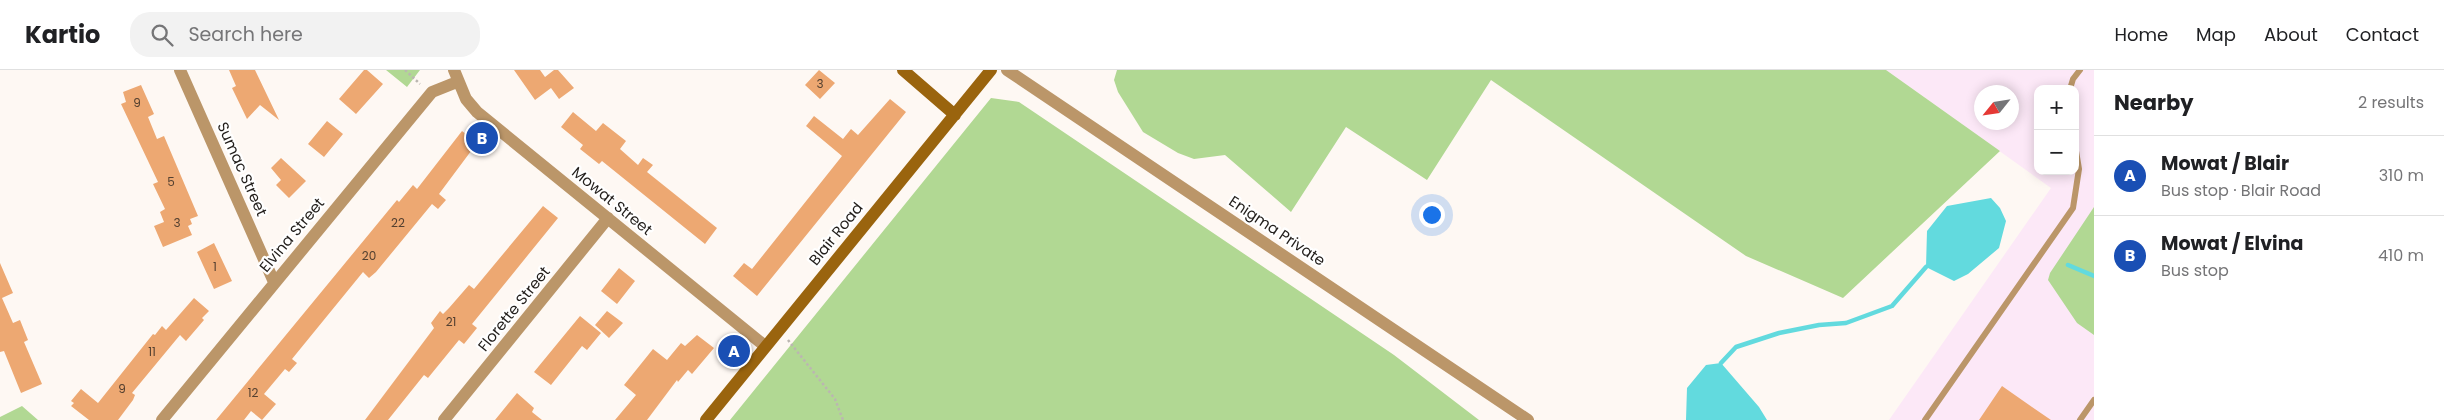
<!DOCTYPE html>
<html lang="en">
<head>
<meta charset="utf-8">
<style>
  body { margin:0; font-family:Poppins,sans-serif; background:#f2f2f2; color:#202124 }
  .controls { position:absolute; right:15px; top:15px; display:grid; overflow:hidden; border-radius:10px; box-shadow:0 2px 12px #0003 }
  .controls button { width:45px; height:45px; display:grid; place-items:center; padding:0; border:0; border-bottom:1px solid #e0e0e0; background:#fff; color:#202124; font:25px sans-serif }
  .compass { position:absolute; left:1974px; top:15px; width:45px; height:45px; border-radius:50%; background:#fff; box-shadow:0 2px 12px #0003; rotate:240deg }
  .you { position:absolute; left:1431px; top:144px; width:18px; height:18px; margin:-12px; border:4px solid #fff; border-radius:50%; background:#1a73e8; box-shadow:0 0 0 8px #1a73e833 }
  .badge { display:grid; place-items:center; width:32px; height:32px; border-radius:50%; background:#b45309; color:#fff; font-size:16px; font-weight:700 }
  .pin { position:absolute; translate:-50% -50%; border:2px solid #fff; box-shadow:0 1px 5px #0006 }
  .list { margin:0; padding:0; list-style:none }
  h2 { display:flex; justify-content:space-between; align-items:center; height:65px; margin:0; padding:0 20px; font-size:21px }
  h2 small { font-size:16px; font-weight:400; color:#757577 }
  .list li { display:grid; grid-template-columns:32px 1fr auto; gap:15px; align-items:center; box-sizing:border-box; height:80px; padding:0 20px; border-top:1px solid #e0e0e0 }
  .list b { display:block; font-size:19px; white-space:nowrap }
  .list p { margin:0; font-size:16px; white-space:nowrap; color:#757577 }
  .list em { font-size:16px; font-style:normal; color:#757577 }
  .icon { flex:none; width:28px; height:28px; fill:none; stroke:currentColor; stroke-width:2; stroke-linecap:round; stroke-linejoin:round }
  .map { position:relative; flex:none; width:2094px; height:350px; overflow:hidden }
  header { display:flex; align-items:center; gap:30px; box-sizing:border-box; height:70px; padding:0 25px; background:#fff; border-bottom:1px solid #e0e0e0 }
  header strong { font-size:24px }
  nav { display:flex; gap:28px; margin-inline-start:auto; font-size:18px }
  .search { width:350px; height:45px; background:#f2f2f2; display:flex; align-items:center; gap:12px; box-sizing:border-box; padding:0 18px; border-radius:20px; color:#757577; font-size:19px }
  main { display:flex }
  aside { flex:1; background:#fff }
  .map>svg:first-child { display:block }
</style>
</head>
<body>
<header>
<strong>Kartio</strong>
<div class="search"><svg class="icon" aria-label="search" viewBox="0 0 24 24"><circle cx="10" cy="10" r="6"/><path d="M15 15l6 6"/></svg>Search here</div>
<nav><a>Home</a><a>Map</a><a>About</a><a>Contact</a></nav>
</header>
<main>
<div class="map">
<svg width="2094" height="350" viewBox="0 0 2094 350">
  <rect width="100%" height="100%" fill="#fef8f3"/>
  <path fill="#fce8f7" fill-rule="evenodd" d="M 1886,0 L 2094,0 L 2094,350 L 1889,350 L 2051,118 ZM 2038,19 L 2075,19 L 2075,101 L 2038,101 ZM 1982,22 L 2012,22 L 2012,52 L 1982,52 Z"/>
  <path fill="#b1d893" d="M 386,0 L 420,0 L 407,17 Z
    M 1117,0 L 1886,0 L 2000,81 L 1843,228 L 1746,186 L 1491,10 L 1427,110 L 1346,57 L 1291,142 L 1225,85 L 1194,89 L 1178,83 L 1143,62 L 1118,22 L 1114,10 Z
    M 991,28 L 1019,32 L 1394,285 L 1479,350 L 730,350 Z
    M 2094,137 L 2094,265 L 2077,253 L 2048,210 L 2050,203 Z
    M 22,336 L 38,350 L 0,350 L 0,347 Z"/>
  <path fill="#62dade" d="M 1991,128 L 2000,138 L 2006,151 L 1999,178 L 1968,204 L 1954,211 L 1926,197 L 1927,161 L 1947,136 Z
    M 1721,293 L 1759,337 L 1767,350 L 1686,350 L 1687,318 L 1706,295 Z"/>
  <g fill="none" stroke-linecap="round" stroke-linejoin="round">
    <path stroke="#62dade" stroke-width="4.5" d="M 2068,195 L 2094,206
      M 1721,293 L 1736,277 L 1779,263 L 1819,255 L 1846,253 L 1892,236 L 1926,197"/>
  </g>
  <path fill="#eda872" d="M 229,0 L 255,0 L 279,50 L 260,35 L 247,49 L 232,18 L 236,16 Z
    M 364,0 L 367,0 L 383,14 L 356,44 L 339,29 Z
    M 514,0 L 540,0 L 545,7 L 554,0 L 558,0 L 574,18 L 559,29 L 551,18 L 535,30 Z
    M 819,0 L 835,13 L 820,29 L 805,15 Z
    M 141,15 L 154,44 L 148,47 L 157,69 L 164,66 L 198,146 L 190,149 L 192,154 L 188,156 L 192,165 L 163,177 L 154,156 L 164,152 L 160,142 L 165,139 L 153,114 L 158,112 L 121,34 L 126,32 L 123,22 Z
    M 890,29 L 906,42 L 757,226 L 733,206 L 744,193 L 752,199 L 842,86 L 806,56 L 814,46 L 843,69 L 851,59 L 858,65 Z
    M 573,42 L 596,61 L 603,53 L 626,71 L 620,79 L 638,95 L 643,88 L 653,95 L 647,102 L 717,158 L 705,174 L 602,91 L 599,94 L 580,79 L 583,75 L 561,57 Z
    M 327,51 L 343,64 L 324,87 L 308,74 Z
    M 462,61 L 477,73 L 439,124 L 446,130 L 438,139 L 432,134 L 376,202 L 369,208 L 363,202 L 292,289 L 297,293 L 289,302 L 285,299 L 264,324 L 276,334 L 262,350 L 251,341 L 244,350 L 216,350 L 397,130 L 399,132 L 413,115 L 417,119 Z
    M 281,88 L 306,111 L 289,128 L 276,115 L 281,110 L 271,98 Z
    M 543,136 L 558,148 L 472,254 L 477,258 L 464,274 L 459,270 L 428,308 L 424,305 L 388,350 L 365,350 L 434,258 L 431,253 L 440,241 L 443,244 L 449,238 L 469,215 L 474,219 Z
    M 214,173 L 232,211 L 214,219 L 197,182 Z
    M 0,193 L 13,223 L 2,228 L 13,253 L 20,250 L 28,270 L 24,272 L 42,314 L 21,323 L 4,281 L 0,282 Z
    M 619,198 L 635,211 L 617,234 L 601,221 Z
    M 194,228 L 209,241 L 202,248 L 204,250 L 186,271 L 180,265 L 132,323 L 135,325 L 133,330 L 118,350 L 89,350 L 71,336 L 74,333 L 71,331 L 81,319 L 98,333 L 153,264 L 155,265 L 162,256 L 166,260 Z
    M 607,241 L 623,253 L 609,268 L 595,255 Z
    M 580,246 L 601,263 L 587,280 L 582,276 L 551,315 L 534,302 Z
    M 697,265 L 714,278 L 692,304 L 688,300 L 678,312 L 677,310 L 647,350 L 615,350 L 636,325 L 624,315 L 653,279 L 667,290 L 681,273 L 685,276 Z
    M 2002,316 L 2032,337 L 2051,350 L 1979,350 Z
    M 517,323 L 534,338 L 532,342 L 542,350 L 495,350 Z"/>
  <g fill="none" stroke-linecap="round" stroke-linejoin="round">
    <path stroke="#bbb6b1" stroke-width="2.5" stroke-dasharray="2.5 2.5" stroke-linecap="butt" d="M 405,0 L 420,14
      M 788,270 L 835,329 L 843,350"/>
    <path stroke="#bb9669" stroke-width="6" d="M 2070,19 L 2073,9 L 2080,0
      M 1925,350 L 2073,138 L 2079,99 L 2075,75
      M 2080,350 L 2094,330"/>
    <path stroke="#bb9669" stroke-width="12" d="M 180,0 L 274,212
      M 454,0 L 466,29 L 477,42 L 765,276
      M 1007,0 L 1528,350
      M 162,350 L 432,22 L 457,12
      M 444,350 L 608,148"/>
    <path stroke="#9a640e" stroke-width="12" d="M 903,0 L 955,45
      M 706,350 L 991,0"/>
  </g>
  <g text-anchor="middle" stroke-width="4.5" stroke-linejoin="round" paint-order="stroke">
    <g font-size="12" fill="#544030">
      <text x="820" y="18">3</text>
      <text x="137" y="37">9</text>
      <text x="171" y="116">5</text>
      <text x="177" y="157">3</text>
      <text x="398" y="157">22</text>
      <text x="369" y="190">20</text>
      <text x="215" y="201">1</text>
      <text x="451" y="256">21</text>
      <text x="152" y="286">11</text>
      <text x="122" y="323">9</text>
      <text x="253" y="327">12</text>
    </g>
    <g font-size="15" fill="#211d1a" stroke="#fff">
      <text transform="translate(242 99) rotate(66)" y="5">Sumac Street</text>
      <text transform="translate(612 131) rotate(39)" y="5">Mowat Street</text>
      <text transform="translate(1277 161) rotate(34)" y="5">Enigma Private</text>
      <text transform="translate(836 164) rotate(-51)" y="5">Blair Road</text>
      <text transform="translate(292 165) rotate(-50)" y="5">Elvina Street</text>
      <text transform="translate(514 239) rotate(-51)" y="5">Florette Street</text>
    </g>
  </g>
</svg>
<div class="controls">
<button>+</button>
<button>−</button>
</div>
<svg class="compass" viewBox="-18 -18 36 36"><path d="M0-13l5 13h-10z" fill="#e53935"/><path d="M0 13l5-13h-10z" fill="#757577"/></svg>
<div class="you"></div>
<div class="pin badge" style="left:734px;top:281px;background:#1a4fb4">A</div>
<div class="pin badge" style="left:482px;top:68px;background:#1a4fb4">B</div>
</div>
<aside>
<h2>Nearby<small>2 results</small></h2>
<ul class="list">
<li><span class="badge" style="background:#1a4fb4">A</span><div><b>Mowat / Blair</b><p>Bus stop · Blair Road</p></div><em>310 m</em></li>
<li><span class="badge" style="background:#1a4fb4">B</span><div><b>Mowat / Elvina</b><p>Bus stop</p></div><em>410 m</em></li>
</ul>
</aside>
</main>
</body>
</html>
